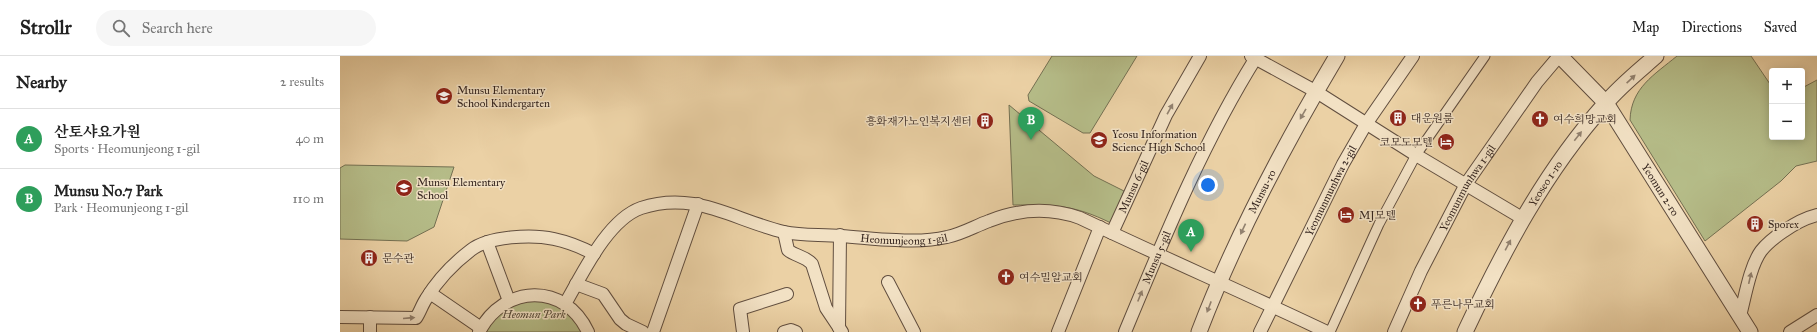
<!DOCTYPE html>
<html lang="en">
<head>
<meta charset="utf-8">
<style>
  body { margin:0; font-family:"IM FELL Great Primer","Noto Serif KR",serif; background:#f6f6f6; color:#222 }
  .controls { position:absolute; right:12px; top:12px; display:grid; overflow:hidden; border-radius:4px; box-shadow:0 2px 10px #0003 }
  .controls button { width:36px; height:36px; display:grid; place-items:center; padding:0; border:0; border-bottom:1px solid #e0e0e0; background:#fff; color:#222; font:20px sans-serif }
  .you { position:absolute; left:868px; top:129px; width:14px; height:14px; margin:-10px; border:3px solid #fff; border-radius:50%; background:#1a73e8; box-shadow:0 0 0 6px #1a73e833 }
  .badge { display:grid; place-items:center; width:26px; height:26px; border-radius:50%; background:#8f2418; color:#fff; font-size:13px; font-weight:700 }
  .pin { position:absolute; translate:-50% -33px; filter:drop-shadow(0 1px 2px #0008) }
  .pin::after { content:''; position:absolute; top:21px; width:14px; height:12px; background:inherit; clip-path:polygon(0 0,100% 0,50% 100%) }
  .list { margin:0; padding:0; list-style:none }
  h2 { display:flex; justify-content:space-between; align-items:center; height:52px; margin:0; padding:0 16px; font-size:17px }
  h2 small { font-size:13px; font-weight:400; color:#767676 }
  .list li { display:grid; grid-template-columns:26px 1fr auto; gap:12px; align-items:center; box-sizing:border-box; height:60px; padding:0 16px; border-top:1px solid #e0e0e0 }
  .list b { display:block; font-size:15px; white-space:nowrap }
  .list p { margin:0; font-size:13px; white-space:nowrap; color:#767676 }
  .list em { font-size:13px; font-style:normal; color:#767676 }
  .icon { flex:none; width:22px; height:22px; fill:none; stroke:currentColor; stroke-width:2; stroke-linecap:round; stroke-linejoin:round }
  .map { position:relative; flex:none; width:1477px; height:276px; overflow:hidden }
  header { display:flex; align-items:center; gap:24px; box-sizing:border-box; height:56px; padding:0 20px; background:#fff; border-bottom:1px solid #e0e0e0 }
  header strong { font-size:19px }
  nav { display:flex; gap:22px; margin-inline-start:auto; font-size:14px }
  .search { width:280px; height:36px; background:#f6f6f6; display:flex; align-items:center; gap:10px; box-sizing:border-box; padding:0 14px; border-radius:22px; color:#767676; font-size:15px }
  main { display:flex }
  aside { flex:1; background:#fff }
  .map>svg:first-child { display:block }
</style>
</head>
<body>
<header>
<strong>Strollr</strong>
<div class="search"><svg class="icon" aria-label="search" viewBox="0 0 24 24"><circle cx="10" cy="10" r="6"/><path d="M15 15l6 6"/></svg>Search here</div>
<nav><a>Map</a><a>Directions</a><a>Saved</a></nav>
</header>
<main>
<aside>
<h2>Nearby<small>2 results</small></h2>
<ul class="list">
<li><span class="badge" style="background:#2e9e5b">A</span><div><b>산토샤요가원</b><p>Sports · Heomunjeong 1-gil</p></div><em>40 m</em></li>
<li><span class="badge" style="background:#2e9e5b">B</span><div><b>Munsu No.7 Park</b><p>Park · Heomunjeong 1-gil</p></div><em>110 m</em></li>
</ul>
</aside>
<div class="map">
<svg width="1477" height="276" viewBox="0 0 1477 276">
  <rect width="100%" height="100%" fill="#ebd1a5"/>
  <filter id="stains"><feTurbulence type="fractalNoise" baseFrequency=".005" numOctaves="4"/><feColorMatrix values="0 0 0 0 .2 0 0 0 0 .09 0 0 0 0 .02 0 0 0 .5 -.17"/></filter>
  <radialGradient id="worn" r=".72"><stop offset=".6" stop-color="#630" stop-opacity="0"/><stop offset="1" stop-color="#630" stop-opacity=".3"/></radialGradient>
  <path fill="#b5bc88" stroke="#747052" d="M 712,0 L 797,0 L 750,77 L 743,77 L 689,45 L 688,39 Z
    M 1337,0 L 1411,0 L 1432,31 L 1432,81 L 1462,81 L 1462,32 L 1477,24 L 1477,105 L 1456,110 L 1441,125 L 1365,185 L 1290,64 C 1291,32 1314,19 1337,0 Z
    M 669,49 L 754,120 L 784,135 L 771,167 C 732,148 714,149 673,149 Z
    M 5,109 L 114,111 L 94,171 L 67,185 L 0,183 L 0,112 Z
    M 192,241 L 222,248 L 246,276 L 141,276 L 157,254 Z"/>
  <g fill="none" stroke-linecap="round" stroke-linejoin="round">
    <g stroke="#614e3f" stroke-width="11">
      <path id="pedestrian" d="M 990,276 L 1039,168 L 1076,99 L 1145,0"/>
    </g>
    <g stroke="#614e3f" stroke-width="14">
      <g id="minor">
        <path d="M 911,0 L 975,35 L 1076,99 L 1182,162"/>
        <path d="M 444,176 L 448,194 C 455,200 465,200 472,208 L 486,252 L 502,276"/>
        <path id="s1" d="M 772,177 L 826,59 L 860,0"/>
        <path d="M 147,186 L 169,245"/>
        <path d="M 548,226 L 574,276"/>
        <path d="M 236,228 L 263,238 L 280,263 L 286,268 L 303,276"/>
        <path d="M 90,237 L 141,272"/>
        <path id="s2" d="M 225,248 C 242,219 267,164 301,152 C 355,134 393,164 444,176 C 463,180 482,178 501,180 C 519,181 537,184 556,184 C 572,185 590,185 607,181 C 622,178 635,170 649,165 C 679,153 709,151 740,162 C 822,201 905,237 987,276"/>
        <path d="M 1400,260 C 1405,241 1410,210 1421,195 C 1427,187 1435,181 1444,175 C 1454,168 1465,162 1477,159"/>
        <path d="M 0,261 L 76,262 C 80,256 82,249 86,243 C 97,225 114,207 131,194 C 149,180 192,178 214,183 C 228,186 241,191 254,198"/>
        <path d="M 499,272 L 500,179"/>
        <path d="M 30,276 L 30,261"/>
        <path d="M 139,276 C 164,228 225,226 248,276"/>
        <path d="M 313,276 L 358,148"/>
        <path d="M 403,276 L 400,253 L 447,238"/>
        <path d="M 444,276 L 451,274 L 456,276"/>
        <path d="M 718,276 L 760,171"/>
        <path id="s3" d="M 785,276 C 824,182 863,86 917,0"/>
        <path id="s4" d="M 920,276 L 1003,108 L 1026,68 L 1073,0"/>
        <path id="s5" d="M 1054,276 L 1081,215 L 1126,128 L 1197,26 L 1219,0"/>
        <path d="M 1450,276 L 1477,259"/>
      </g>
    </g>
    <g stroke="#614e3f" stroke-width="17">
      <g id="tertiary">
        <path id="s6" d="M 1220,0 L 1266,47 L 1410,276"/>
        <path id="s7" d="M 859,276 C 896,179 944,89 997,0"/>
        <path id="s8" d="M 1125,276 C 1163,195 1205,115 1265,48 C 1280,30 1299,15 1316,0"/>
      </g>
    </g>
    <use href="#pedestrian" stroke="#f2e1c4" stroke-width="9"/>
    <use href="#minor" stroke="#f2e1c4" stroke-width="12"/>
    <use href="#tertiary" stroke="#f2e1c4" stroke-width="15"/>
  </g>
  <defs><path id="oneway-solid" d="M-6-.8H1V-3.2L6.5 0L1 3.2V.8H-6Z"/></defs>
  <g fill="#928270">
    <use href="#oneway-solid" transform="translate(1291 23) rotate(-43)"/>
    <use href="#oneway-solid" transform="translate(830 53) rotate(-61)"/>
    <use href="#oneway-solid" transform="translate(963 58) rotate(120)"/>
    <use href="#oneway-solid" transform="translate(1238 80) rotate(-52)"/>
    <use href="#oneway-solid" transform="translate(903 173) rotate(115)"/>
    <use href="#oneway-solid" transform="translate(1168 189) rotate(-62)"/>
    <use href="#oneway-solid" transform="translate(1410 222) rotate(-77)"/>
    <use href="#oneway-solid" transform="translate(800 240) rotate(-68)"/>
    <use href="#oneway-solid" transform="translate(869 251) rotate(111)"/>
    <use href="#oneway-solid" transform="translate(69 262) rotate(-5)"/>
  </g>
  <defs>
    <g id="school-disc" transform="scale(0.9)"><circle r="9.5" fill="#8f2418" stroke="#f2e1c4"/><path d="M0-5L7-2L0 1L-7-2ZM-4 1L0 2.5L4 1V4Q0 6-4 4Z" fill="#fff"/></g>
    <g id="building-disc" transform="scale(0.9)"><circle r="9.5" fill="#8f2418" stroke="#f2e1c4"/><path d="M-4-6H4V6H1V3H-1V6H-4ZM-2.5-4.3h1.7v1.8h-1.7ZM.8-4.3h1.7v1.8H.8ZM-2.5-1h1.7V.8h-1.7ZM.8-1h1.7V.8H.8Z" fill="#fff"/></g>
    <g id="church-disc" transform="scale(0.9)"><circle r="9.5" fill="#8f2418" stroke="#f2e1c4"/><path d="M-1.2-6h2.4v3.5h3.3v2.4h-3.3V6h-2.4V-.1h-3.3v-2.4h3.3Z" fill="#fff"/></g>
    <g id="hotel-disc" transform="scale(0.9)"><circle r="9.5" fill="#8f2418" stroke="#f2e1c4"/><path d="M-6-4.5h1.5V1H6V5H4.5V3h-9V5H-6ZM-4 0a1.8 1.8 0 1 1 3.6 0ZM.5 0V-2.5h3Q6-2.5 6 0Z" fill="#fff"/></g>
  </defs>
  <g fill-rule="evenodd">
    <use href="#school-disc" x="104" y="40"/>
    <use href="#building-disc" x="1058" y="62"/>
    <use href="#church-disc" x="1200" y="63"/>
    <use href="#building-disc" x="645" y="65"/>
    <use href="#school-disc" x="759" y="84"/>
    <use href="#hotel-disc" x="1106" y="86"/>
    <use href="#school-disc" x="64" y="132"/>
    <use href="#hotel-disc" x="1006" y="159"/>
    <use href="#building-disc" x="1415" y="168"/>
    <use href="#building-disc" x="29" y="202"/>
    <use href="#church-disc" x="666" y="221"/>
    <use href="#church-disc" x="1078" y="248"/>
  </g>
  <g text-anchor="middle" stroke-width="3" stroke-linejoin="round" paint-order="stroke">
    <g font-size="11" fill="#33231d" stroke="#f2e1c4" text-anchor="start">
      <text x="117" y="38">Munsu Elementary<tspan x="117" dy="13">School Kindergarten</tspan></text>
      <text x="1071" y="66">대운원룸</text>
      <text x="1213" y="67">여수희망교회</text>
      <text x="632" y="69" text-anchor="end">흥화재가노인복지센터</text>
      <text x="772" y="82">Yeosu Information<tspan x="772" dy="13">Science High School</tspan></text>
      <text x="1093" y="90" text-anchor="end">코모도모텔</text>
      <text x="77" y="130">Munsu Elementary<tspan x="77" dy="13">School</tspan></text>
      <text x="1019" y="163">MJ모텔</text>
      <text x="1428" y="172">Sporex</text>
      <text x="42" y="206">문수관</text>
      <text x="679" y="225">여수밀알교회</text>
      <text x="1091" y="252">푸른나무교회</text>
    </g>
    <g font-size="11" fill="#33231d" stroke="#f2e1c4">
      <text dy="4" stroke="none"><textPath href="#s8" startOffset="169">Yeoseo 1-ro</textPath></text>
      <text dy="4" stroke="none"><textPath href="#s1" startOffset="51">Munsu 6-gil</textPath></text>
      <text dy="4" stroke="none"><textPath href="#s5" startOffset="162">Yeomunmunhwa 1-gil</textPath></text>
      <text dy="4" stroke="none"><textPath href="#s6" startOffset="168">Yeomun 2-ro</textPath></text>
      <text dy="4" stroke="none"><textPath href="#s7" startOffset="154">Munsu-ro</textPath></text>
      <text dy="4" stroke="none"><textPath href="#s4" startOffset="158">Yeomunmunhwa 2-gil</textPath></text>
      <text dy="4" stroke="none"><textPath href="#s2" startOffset="393">Heomunjeong 1-gil</textPath></text>
      <text dy="4" stroke="none"><textPath href="#s3" startOffset="81">Munsu 5-gil</textPath></text>
    </g>
    <g font-size="11" font-style="italic" fill="#544938" stroke="#f2e1c4">
      <text x="194" y="262">Heomun Park</text>
    </g>
  </g>
  <rect width="100%" height="100%" filter="url(#stains)"/>
  <rect width="100%" height="100%" fill="url(#worn)"/>
</svg>
<div class="controls">
<button>+</button>
<button>−</button>
</div>
<div class="you"></div>
<div class="pin badge" style="left:851px;top:196px;background:#2e9e5b">A</div>
<div class="pin badge" style="left:691px;top:84px;background:#2e9e5b">B</div>
</div>
</main>
</body>
</html>
